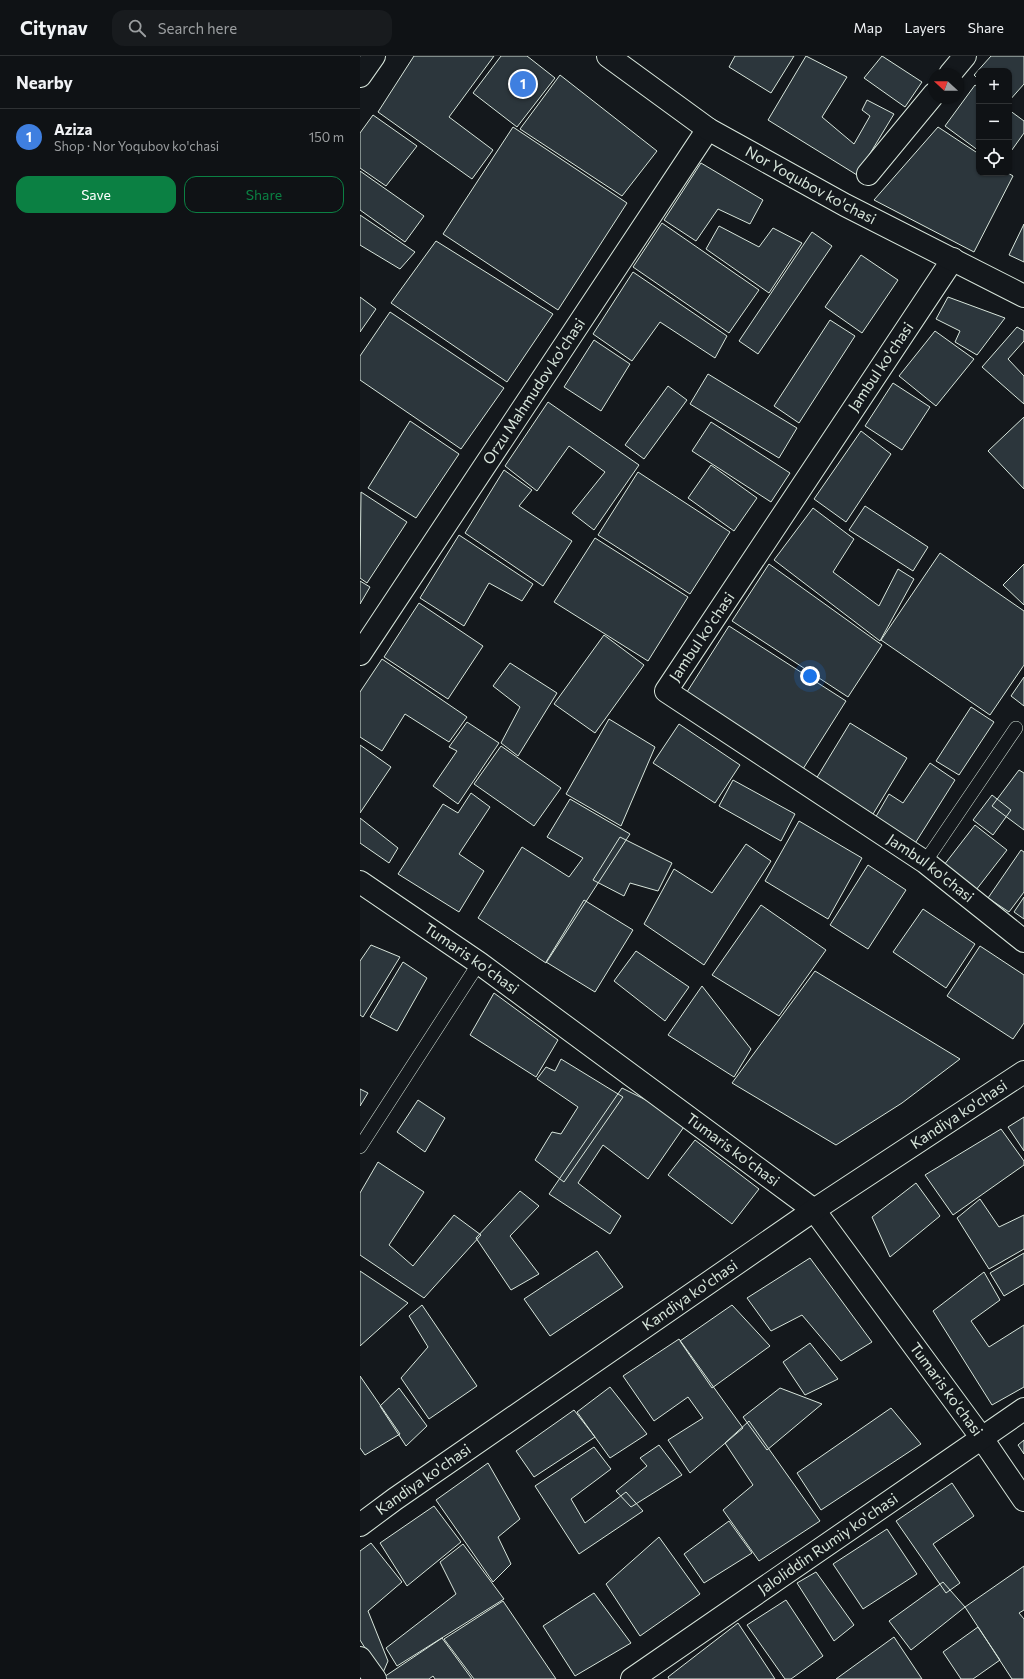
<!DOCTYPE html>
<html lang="en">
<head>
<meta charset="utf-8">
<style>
  body { margin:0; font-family:Commissioner,sans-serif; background:#181b1e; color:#f1f3f6 }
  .controls { position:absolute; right:12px; top:12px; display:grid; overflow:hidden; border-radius:8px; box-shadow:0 1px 3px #0004 }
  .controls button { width:36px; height:36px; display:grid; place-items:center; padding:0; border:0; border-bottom:1px solid #2f3234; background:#0f1215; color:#f1f3f6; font:20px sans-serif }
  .compass { position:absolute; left:568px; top:12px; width:36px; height:36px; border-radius:50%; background:#0f1215; box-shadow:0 1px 3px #0004; rotate:291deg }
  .you { position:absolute; left:450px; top:620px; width:14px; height:14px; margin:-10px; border:3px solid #fff; border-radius:50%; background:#1a73e8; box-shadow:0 0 0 6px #1a73e833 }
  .badge { display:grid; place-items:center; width:26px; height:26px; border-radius:50%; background:#0b8043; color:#fff; font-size:13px; font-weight:700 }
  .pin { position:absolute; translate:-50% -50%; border:2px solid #fff; box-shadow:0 1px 4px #0006 }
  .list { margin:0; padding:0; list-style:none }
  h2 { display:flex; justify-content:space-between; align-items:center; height:52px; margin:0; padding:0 16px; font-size:17px }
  h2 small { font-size:13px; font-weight:400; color:#9b9ea0 }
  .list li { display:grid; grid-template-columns:26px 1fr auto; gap:12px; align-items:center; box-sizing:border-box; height:56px; padding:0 16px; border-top:1px solid #2f3234 }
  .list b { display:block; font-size:15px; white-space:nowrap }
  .list p { margin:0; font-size:13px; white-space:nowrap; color:#9b9ea0 }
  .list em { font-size:13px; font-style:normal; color:#9b9ea0 }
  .actions { display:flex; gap:8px; padding:12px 16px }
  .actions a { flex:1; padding:9px 0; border:1px solid #0b8043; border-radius:12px; text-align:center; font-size:14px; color:#0b8043 }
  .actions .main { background:#0b8043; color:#fff }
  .icon { flex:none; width:22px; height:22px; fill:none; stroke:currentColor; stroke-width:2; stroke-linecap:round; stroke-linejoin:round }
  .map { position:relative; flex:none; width:664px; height:1623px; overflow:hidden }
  header { display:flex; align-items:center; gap:24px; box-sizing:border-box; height:56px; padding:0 20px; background:#0f1215; border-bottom:1px solid #2f3234 }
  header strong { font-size:19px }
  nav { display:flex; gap:22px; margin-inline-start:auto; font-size:14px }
  .search { width:280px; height:36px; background:#181b1e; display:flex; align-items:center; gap:10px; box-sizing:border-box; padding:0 14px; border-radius:12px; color:#9b9ea0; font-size:15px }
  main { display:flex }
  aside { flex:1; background:#0f1215 }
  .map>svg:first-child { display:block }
</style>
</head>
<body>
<header>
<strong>Citynav</strong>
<div class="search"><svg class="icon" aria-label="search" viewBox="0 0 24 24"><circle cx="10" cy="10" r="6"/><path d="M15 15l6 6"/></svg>Search here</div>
<nav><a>Map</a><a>Layers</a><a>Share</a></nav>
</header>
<main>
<aside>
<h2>Nearby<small></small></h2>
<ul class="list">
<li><span class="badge" style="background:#3f7fe0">1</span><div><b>Aziza</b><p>Shop · Nor Yoqubov ko'chasi</p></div><em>150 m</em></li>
</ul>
<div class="actions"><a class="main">Save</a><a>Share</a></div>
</aside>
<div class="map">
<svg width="664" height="1623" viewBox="0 0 664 1623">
  <rect width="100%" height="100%" fill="#14181c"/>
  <path fill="#2c363c" stroke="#d8e6dc" d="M 54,0 L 134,0 L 89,61 L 133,94 L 112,123 L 18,56 Z
    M 141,0 L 167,0 L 195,22 L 157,71 L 113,37 Z
    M 375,0 L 434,0 L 411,37 L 369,11 Z
    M 446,0 L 487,21 L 462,61 L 494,88 L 510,60 L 502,54 L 507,44 L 534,58 L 497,119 L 408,64 Z
    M 522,0 L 562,26 L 545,51 L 504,22 Z
    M 631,0 L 664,0 L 664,28 L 649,45 L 649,15 L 619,15 L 619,24 L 614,19 Z
    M 200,19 L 297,95 L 262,140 L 160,73 Z
    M 615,29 L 619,32 L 619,95 L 585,70 Z
    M 649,54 L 664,65 L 664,77 L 649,98 Z
    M 13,59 L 57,90 L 26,130 L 0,112 L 0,77 Z
    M 153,71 L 267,147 L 198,254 L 83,178 Z
    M 578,71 L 619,98 L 619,117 L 648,117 L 653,120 L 614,196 L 514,144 Z
    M 341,107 L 403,144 L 390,168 L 358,153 L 336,185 L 304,164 Z
    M 0,115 L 64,160 L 45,186 L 0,154 Z
    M 0,159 L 55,196 L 40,213 L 0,189 Z
    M 302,167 L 399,234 L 369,277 L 273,211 Z
    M 664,168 L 664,206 L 649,199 Z
    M 359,170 L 399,191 L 413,172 L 442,187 L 409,237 L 346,193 Z
    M 452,176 L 472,190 L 398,298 L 379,285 Z
    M 76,185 L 193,258 L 147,326 L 31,247 Z
    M 501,199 L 538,224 L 502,277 L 465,251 Z
    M 273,216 L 367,280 L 355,302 L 300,266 L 272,305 L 233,278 Z
    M 0,241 L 16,253 L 0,276 Z
    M 588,241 L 645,262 L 617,299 L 595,286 L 600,275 L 576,263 Z
    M 30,256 L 144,332 L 101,393 L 0,324 L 0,300 Z
    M 470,264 L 495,280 L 439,367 L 414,350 Z
    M 657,271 L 664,275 L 664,285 L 648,303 L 664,320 L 664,348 L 622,311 Z
    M 575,275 L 614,303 L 576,350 L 539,320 Z
    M 234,284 L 270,308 L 241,355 L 204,331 Z
    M 348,318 L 437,372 L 419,402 L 330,348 Z
    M 533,327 L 570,351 L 542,394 L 505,370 Z
    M 308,330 L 327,344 L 284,403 L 265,389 Z
    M 188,346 L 279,409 L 234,474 L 212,457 L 245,416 L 209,390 L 177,435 L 145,410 Z
    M 664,361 L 664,433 L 628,395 Z
    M 50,365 L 99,398 L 56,462 L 8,432 Z
    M 351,366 L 430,417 L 411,446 L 332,395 Z
    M 501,375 L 531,398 L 486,466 L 454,443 Z
    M 351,409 L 397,442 L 374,475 L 328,442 Z
    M 144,414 L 172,434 L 159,450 L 212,485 L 183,530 L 105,477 Z
    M 278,416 L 370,476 L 330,538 L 238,479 Z
    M 1,436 L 47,466 L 7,527 L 0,522 Z
    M 505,450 L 568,491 L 553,515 L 489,474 Z
    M 453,452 L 494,483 L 473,516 L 519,550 L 538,513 L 554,523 L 520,585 L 414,504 Z
    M 99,479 L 173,528 L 162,545 L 129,527 L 104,570 L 60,542 Z
    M 235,482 L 328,541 L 288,605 L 194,546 Z
    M 580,497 L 664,555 L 664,609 L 630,659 L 521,584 Z
    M 409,508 L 522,589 L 488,641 L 372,565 Z
    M 664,508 L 664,549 L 643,529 Z
    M 0,525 L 10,531 L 0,548 Z
    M 59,547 L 123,590 L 88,643 L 24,601 Z
    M 369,570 L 486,645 L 443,713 L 327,636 Z
    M 244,579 L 284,609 L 235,677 L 194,648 Z
    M 22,603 L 107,661 L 89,686 L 45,658 L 22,695 L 0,681 L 0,636 Z
    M 150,607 L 197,637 L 158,700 L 141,687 L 160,651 L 133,630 Z
    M 664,621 L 664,650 L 651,640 Z
    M 611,651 L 634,666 L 599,719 L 576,705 Z
    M 249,663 L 295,691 L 261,770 L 206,738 Z
    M 107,666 L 139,687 L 98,748 L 73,730 L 97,695 L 89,691 Z
    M 490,667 L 547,702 L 513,758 L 456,723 Z
    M 319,668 L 380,709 L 355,747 L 293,707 Z
    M 0,689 L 31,711 L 0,757 Z
    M 141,690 L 201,732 L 174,770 L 114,728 Z
    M 570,707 L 595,724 L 554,789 L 514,764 L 529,738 L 543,747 Z
    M 659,714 L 664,717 L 664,774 L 632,750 Z
    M 373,724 L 435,758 L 421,785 L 359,750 Z
    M 111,737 L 130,751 L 99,798 L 124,815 L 99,856 L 38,818 L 83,748 L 98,757 Z
    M 632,739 L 651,754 L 633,779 L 613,764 Z
    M 210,743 L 270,778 L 186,907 L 118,862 L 162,791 L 209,821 L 223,802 L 187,781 Z
    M 0,762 L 38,792 L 29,807 L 0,787 Z
    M 439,765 L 502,802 L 468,863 L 405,825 Z
    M 615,769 L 647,794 L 616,834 L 584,809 Z
    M 260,781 L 312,807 L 298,835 L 270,827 L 264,840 L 233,824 Z
    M 386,788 L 411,805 L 344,909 L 284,868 L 314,813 L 352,837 Z
    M 661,794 L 664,796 L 664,836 L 649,856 L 628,842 Z
    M 508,809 L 546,834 L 508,893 L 470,869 Z
    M 664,841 L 664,863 L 654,856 Z
    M 224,844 L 273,874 L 235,936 L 186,906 Z
    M 401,849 L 466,894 L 419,960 L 352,919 Z
    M 563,853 L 615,888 L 586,932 L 533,896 Z
    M 11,889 L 40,901 L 3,961 L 0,959 L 0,905 Z
    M 620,890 L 664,919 L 664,967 L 653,983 L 587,940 Z
    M 276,895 L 329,931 L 305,965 L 254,925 Z
    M 43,906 L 67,922 L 37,975 L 10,961 Z
    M 455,915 L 600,1003 L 542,1047 L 476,1089 L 372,1027 Z
    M 342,930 L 391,993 L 374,1021 L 308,979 Z
    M 134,937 L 198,984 L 176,1021 L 110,979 Z
    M 201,1003 L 263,1041 L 204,1126 L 175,1104 L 192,1076 L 201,1078 L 218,1051 L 177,1023 L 186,1011 L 195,1015 Z
    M 262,1032 L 328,1065 L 288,1123 L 243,1089 L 218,1127 L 261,1160 L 250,1178 L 189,1138 Z
    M 0,1033 L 8,1037 L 0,1050 Z
    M 58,1044 L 85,1062 L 65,1096 L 37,1076 Z
    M 664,1061 L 664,1095 L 648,1071 Z
    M 641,1073 L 664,1105 L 664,1109 L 593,1159 L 565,1119 Z
    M 335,1084 L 399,1133 L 372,1168 L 308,1119 Z
    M 18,1106 L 64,1136 L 29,1189 L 53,1210 L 94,1159 L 121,1179 L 64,1242 L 0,1199 L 0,1137 Z
    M 556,1127 L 580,1160 L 530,1201 L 512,1161 Z
    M 160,1135 L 179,1150 L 150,1180 L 179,1218 L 151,1234 L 116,1182 Z
    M 620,1143 L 639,1171 L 664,1159 L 664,1193 L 629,1213 L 597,1162 Z
    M 237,1195 L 263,1231 L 190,1280 L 164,1243 Z
    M 664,1197 L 664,1228 L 644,1240 L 630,1217 Z
    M 450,1202 L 512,1286 L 481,1305 L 442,1259 L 411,1275 L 387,1242 Z
    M 0,1215 L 48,1247 L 0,1290 Z
    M 624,1216 L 640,1244 L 611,1265 L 629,1291 L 664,1269 L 664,1331 L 632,1349 L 573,1255 Z
    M 62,1249 L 117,1330 L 69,1363 L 41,1322 L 68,1291 L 49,1260 Z
    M 372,1249 L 410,1290 L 352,1332 L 320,1285 Z
    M 319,1283 L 383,1372 L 330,1417 L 308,1384 L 343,1362 L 328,1341 L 294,1365 L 263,1320 Z
    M 450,1287 L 478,1323 L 445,1339 L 423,1306 Z
    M 0,1320 L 40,1378 L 5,1399 L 0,1392 Z
    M 250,1331 L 287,1378 L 250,1402 L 217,1356 Z
    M 39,1332 L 67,1370 L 46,1390 L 20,1350 Z
    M 420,1332 L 462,1348 L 407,1394 L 383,1361 Z
    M 531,1352 L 561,1388 L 461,1454 L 437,1417 Z
    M 214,1354 L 235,1381 L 174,1421 L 156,1395 Z
    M 389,1365 L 460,1465 L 399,1505 L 363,1454 L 393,1429 L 365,1387 Z
    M 664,1384 L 664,1398 L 658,1389 Z
    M 299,1389 L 322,1419 L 271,1451 L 256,1435 L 287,1410 L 280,1402 Z
    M 234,1391 L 251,1413 L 211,1443 L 225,1467 L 266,1436 L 283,1455 L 219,1498 L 175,1430 Z
    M 128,1407 L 160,1463 L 138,1481 L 151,1508 L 133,1526 L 76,1444 Z
    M 592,1427 L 614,1460 L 573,1488 L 600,1527 L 586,1537 L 536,1465 Z
    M 74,1450 L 101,1486 L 47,1530 L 20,1487 Z
    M 369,1465 L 392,1497 L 344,1527 L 324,1498 Z
    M 527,1473 L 557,1518 L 503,1553 L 473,1508 Z
    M 299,1481 L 340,1538 L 280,1580 L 246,1528 Z
    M 11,1487 L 42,1526 L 8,1555 L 28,1605 L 22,1619 L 0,1584 L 0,1495 Z
    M 103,1488 L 144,1543 L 37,1610 L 26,1592 L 96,1538 L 80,1506 Z
    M 664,1510 L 664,1554 L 659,1557 L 664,1563 L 664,1623 L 652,1623 L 605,1551 Z
    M 456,1516 L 494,1569 L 474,1585 L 437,1527 Z
    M 583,1526 L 605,1551 L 551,1594 L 529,1565 Z
    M 234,1537 L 271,1587 L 215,1620 L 183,1570 Z
    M 426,1544 L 463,1600 L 431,1623 L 425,1623 L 387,1569 Z
    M 143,1545 L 196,1623 L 114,1623 L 84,1583 Z
    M 378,1567 L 415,1623 L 309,1623 L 308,1621 Z
    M 618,1571 L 640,1604 L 613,1623 L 601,1623 L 583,1596 Z
    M 534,1581 L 562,1623 L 476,1623 Z
    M 82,1582 L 112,1623 L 75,1623 L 73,1620 L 69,1623 L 21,1623 Z"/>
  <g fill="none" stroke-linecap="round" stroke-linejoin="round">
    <g stroke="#d8e6dc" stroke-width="14">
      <path id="service" d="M 565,806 L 656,672
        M 0,1091 L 119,907"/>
    </g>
    <g stroke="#d8e6dc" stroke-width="24">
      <g id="minor">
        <path d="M 590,18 L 605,0"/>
        <path d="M 508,118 L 574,38"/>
        <path id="s1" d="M 593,203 L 306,635 L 565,806 L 664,885"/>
        <path id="s2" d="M 0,598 L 348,73"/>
        <path id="s3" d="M 0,826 L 119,907 L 454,1154 L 621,1381 L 664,1444"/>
        <path id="s4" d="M 0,1469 L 35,1443 L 454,1154 L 664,1016"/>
        <path d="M 0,1602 L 15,1623"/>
        <path id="s5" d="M 272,1623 L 664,1353"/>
      </g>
    </g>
    <g stroke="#d8e6dc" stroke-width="24">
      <g id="tertiary">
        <path id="s6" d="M 248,0 L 348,73 L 485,149 L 664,240"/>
      </g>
    </g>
    <g stroke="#d8e6dc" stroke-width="24">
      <path id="secondary" d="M 0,20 L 14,0"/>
    </g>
    <use href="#service" stroke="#14181c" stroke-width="13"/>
    <use href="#minor" stroke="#14181c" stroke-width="22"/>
    <use href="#tertiary" stroke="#14181c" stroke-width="22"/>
    <use href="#secondary" stroke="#14181c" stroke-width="22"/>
  </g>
  <g text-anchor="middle" stroke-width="3" stroke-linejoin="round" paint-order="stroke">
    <g font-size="15" fill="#d8e6dc" stroke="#14181c">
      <text dy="5" stroke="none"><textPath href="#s6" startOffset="241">Nor Yoqubov ko'chasi</textPath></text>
      <text transform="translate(521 311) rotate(-56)" y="5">Jambul ko'chasi</text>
      <text dy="5" stroke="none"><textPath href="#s2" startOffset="315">Orzu Mahmudov ko'chasi</textPath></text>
      <text transform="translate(342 581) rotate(-56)" y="5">Jambul ko'chasi</text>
      <text dy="5" stroke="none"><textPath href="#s1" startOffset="837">Jambul ko'chasi</textPath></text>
      <text dy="5" stroke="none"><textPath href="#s3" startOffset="135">Tumaris ko'chasi</textPath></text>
      <text dy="5" stroke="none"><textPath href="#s4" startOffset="726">Kandiya ko'chasi</textPath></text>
      <text dy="5" stroke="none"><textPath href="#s3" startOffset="459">Tumaris ko'chasi</textPath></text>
      <text dy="5" stroke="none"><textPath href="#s4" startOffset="402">Kandiya ko'chasi</textPath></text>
      <text dy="5" stroke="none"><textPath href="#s3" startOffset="783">Tumaris ko'chasi</textPath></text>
      <text dy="5" stroke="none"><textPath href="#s4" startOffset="78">Kandiya ko'chasi</textPath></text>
      <text dy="5" stroke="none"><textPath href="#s5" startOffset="238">Jaloliddin Rumiy ko'chasi</textPath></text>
    </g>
  </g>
</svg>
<div class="controls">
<button>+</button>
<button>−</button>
<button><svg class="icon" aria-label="locate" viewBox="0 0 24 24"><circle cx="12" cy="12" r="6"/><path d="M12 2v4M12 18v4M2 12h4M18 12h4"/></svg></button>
</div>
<svg class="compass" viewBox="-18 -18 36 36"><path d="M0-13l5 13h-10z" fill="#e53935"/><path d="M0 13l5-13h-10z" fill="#9b9ea0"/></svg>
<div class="you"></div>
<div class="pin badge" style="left:163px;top:28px;background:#3f7fe0">1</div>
</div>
</main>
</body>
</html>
